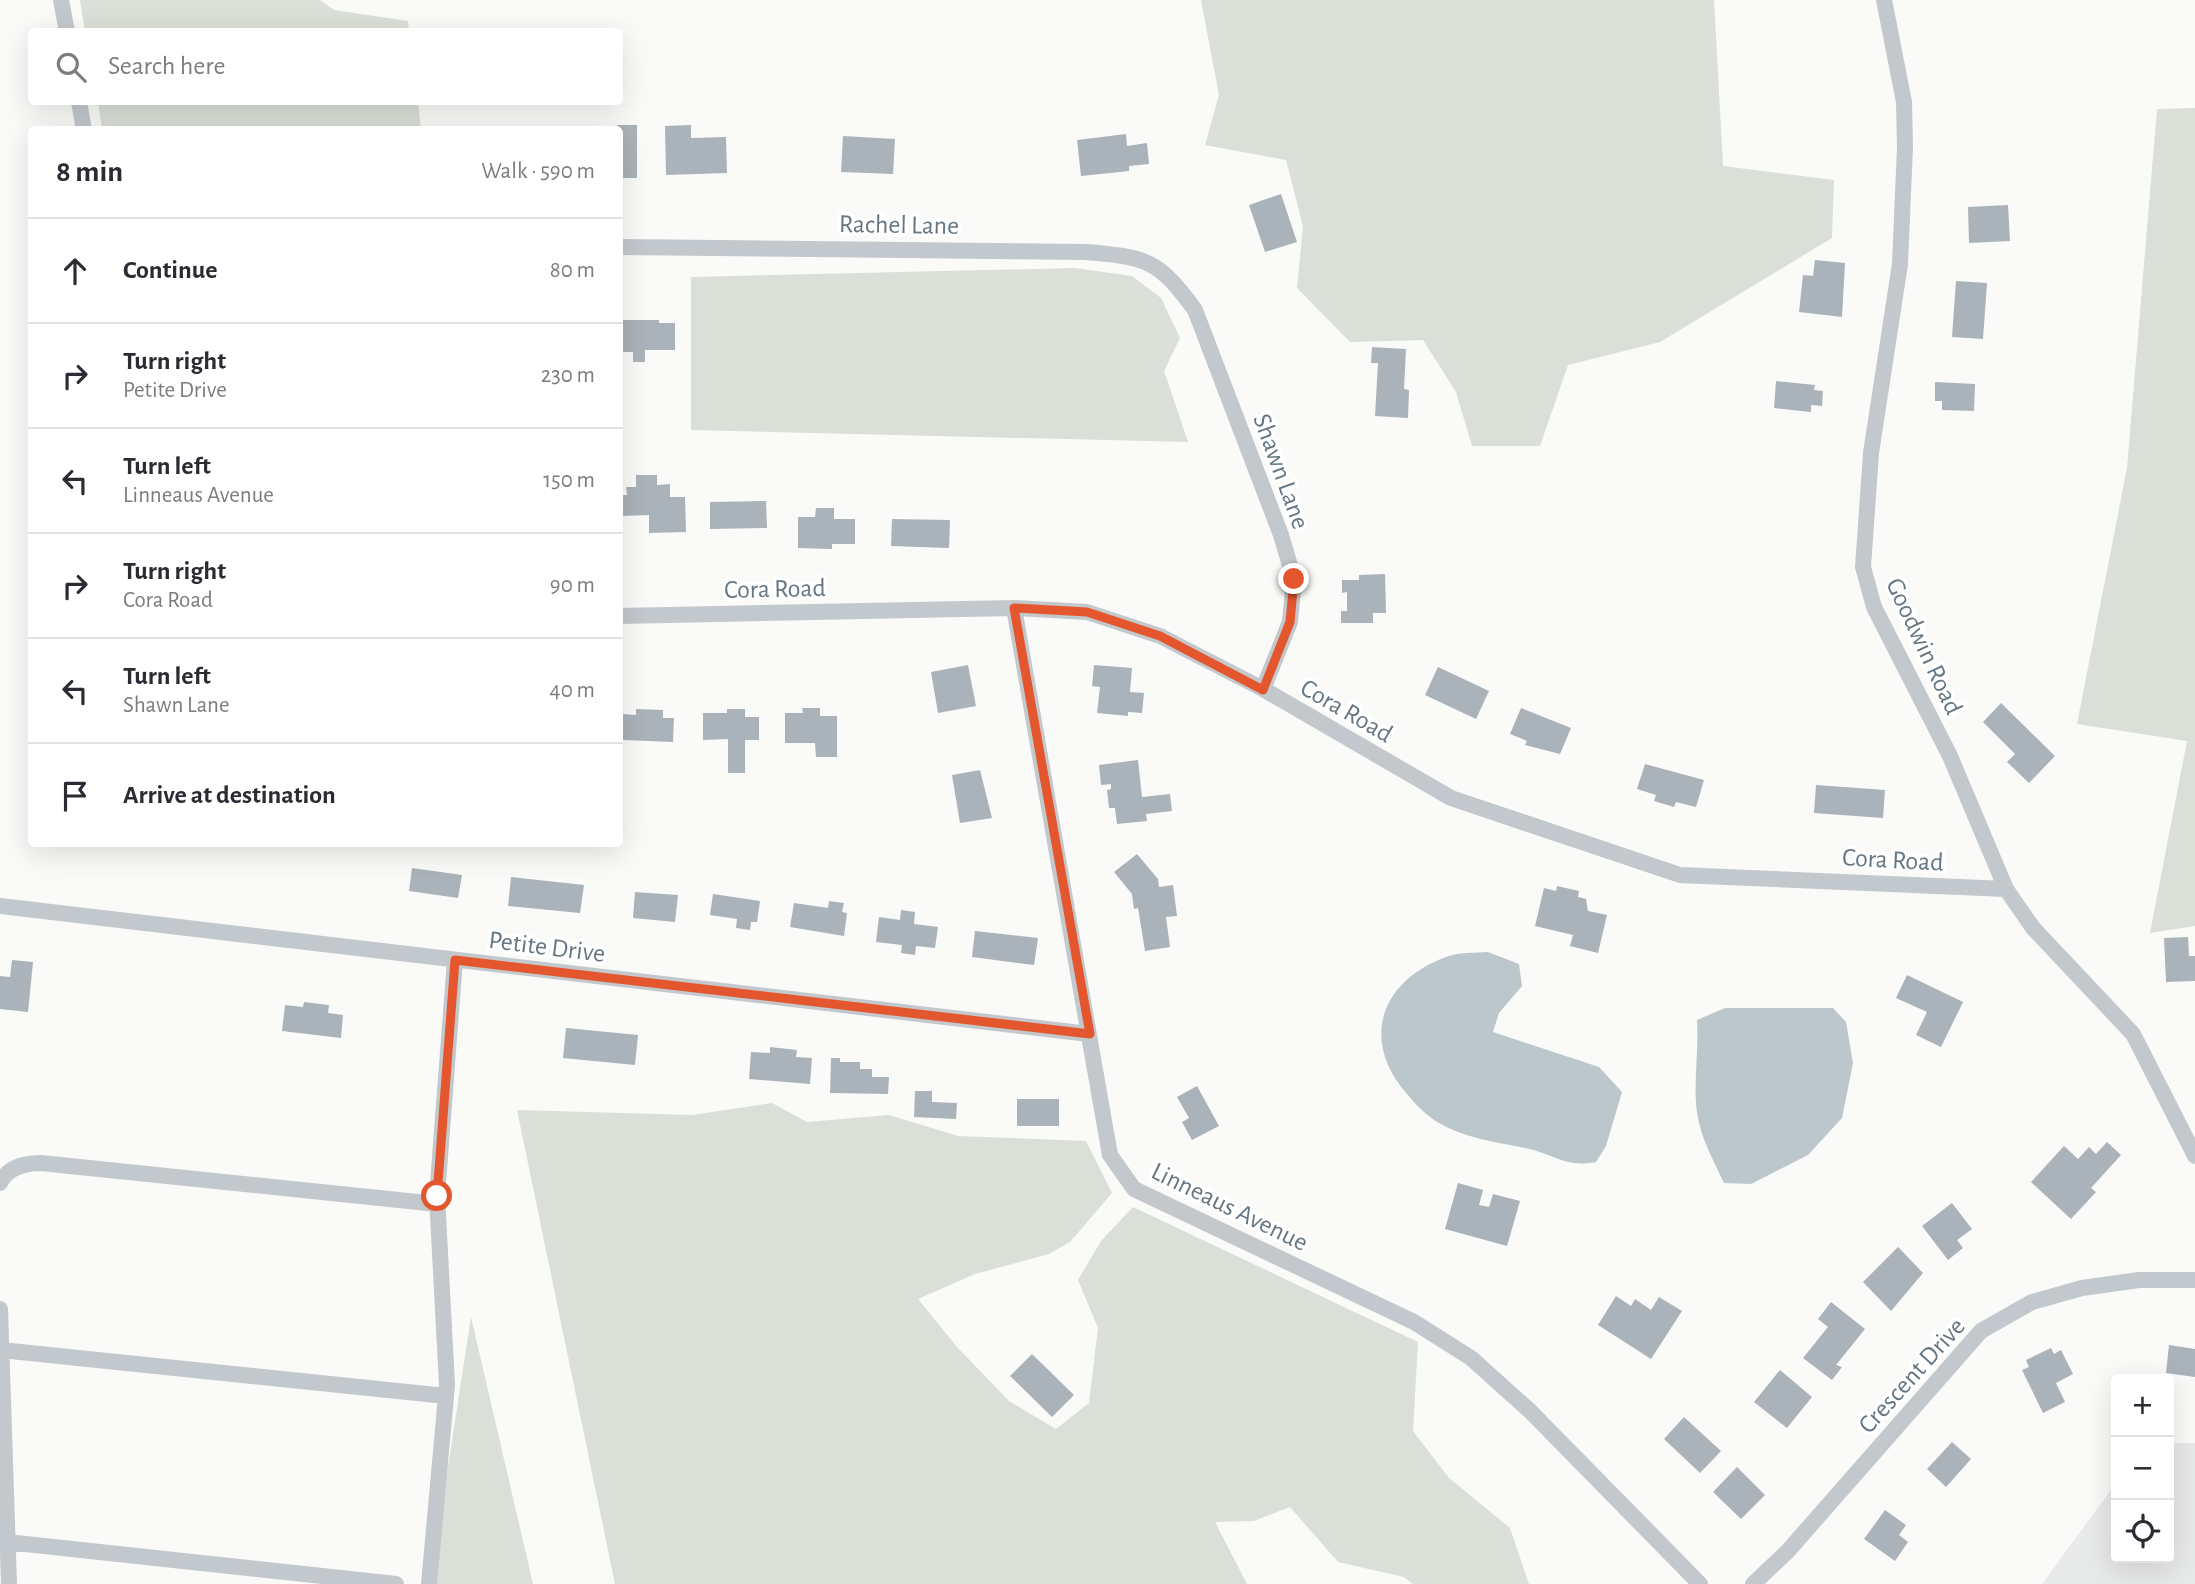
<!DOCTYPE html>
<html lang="en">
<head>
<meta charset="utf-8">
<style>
  body { margin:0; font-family:"Alegreya Sans",sans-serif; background:#f7f7f7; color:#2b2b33 }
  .controls { position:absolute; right:21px; bottom:21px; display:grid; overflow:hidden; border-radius:7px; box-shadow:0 7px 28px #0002 }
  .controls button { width:63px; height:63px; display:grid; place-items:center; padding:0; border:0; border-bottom:2px solid #e1e1e2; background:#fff; color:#2b2b33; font:35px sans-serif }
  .stop { position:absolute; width:21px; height:21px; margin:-16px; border:5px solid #e4572e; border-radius:50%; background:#fff }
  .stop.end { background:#e4572e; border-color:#fff; box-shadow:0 2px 7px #0008 }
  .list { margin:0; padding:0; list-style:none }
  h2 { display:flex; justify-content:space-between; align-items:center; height:91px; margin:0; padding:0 28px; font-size:30px }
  h2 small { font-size:23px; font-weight:400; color:#7c7c81 }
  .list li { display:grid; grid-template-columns:46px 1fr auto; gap:21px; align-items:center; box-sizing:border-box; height:105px; padding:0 28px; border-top:2px solid #e1e1e2 }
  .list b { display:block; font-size:26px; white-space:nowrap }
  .list p { margin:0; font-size:23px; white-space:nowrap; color:#7c7c81 }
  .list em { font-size:23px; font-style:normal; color:#7c7c81 }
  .icon { flex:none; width:38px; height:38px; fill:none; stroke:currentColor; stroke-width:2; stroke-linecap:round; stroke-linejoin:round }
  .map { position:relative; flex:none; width:2195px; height:1584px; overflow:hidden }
  .search { position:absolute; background:#fff; box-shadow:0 7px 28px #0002; left:28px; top:28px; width:595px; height:77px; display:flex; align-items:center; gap:18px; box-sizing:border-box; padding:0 24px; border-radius:7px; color:#7c7c81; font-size:26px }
  .panel { position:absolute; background:#fff; box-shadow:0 7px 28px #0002; left:28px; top:126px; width:595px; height:721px; border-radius:7px }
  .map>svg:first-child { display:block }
</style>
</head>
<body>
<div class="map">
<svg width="2195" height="1584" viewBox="0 0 2195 1584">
  <rect width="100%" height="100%" fill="#fafaf8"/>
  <path fill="#e8e9e9" d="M 2169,1443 L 2195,1443 L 2195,1584 L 2042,1584 L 2116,1483 L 2116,1558 L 2169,1558 Z"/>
  <path fill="#dadfd7" d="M 80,0 L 320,0 L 334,10 L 408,21 L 409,31 L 85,31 Z
    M 1201,0 L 1714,0 L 1723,166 L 1834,180 L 1832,238 L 1660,342 L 1568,365 L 1540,446 L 1472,446 L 1456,392 L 1423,340 L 1350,342 L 1297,288 L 1303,226 L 1286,160 L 1205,145 L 1219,95 Z
    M 98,102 L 418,102 L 421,129 L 102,129 Z
    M 2195,108 L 2195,926 L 2150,933 L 2187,741 L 2077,724 L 2127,468 L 2157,109 Z
    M 1075,268 L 1132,276 L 1161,298 L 1180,338 L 1164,371 L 1188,442 L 691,430 L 691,277 Z
    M 772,1103 L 807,1122 L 889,1115 L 958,1136 L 1086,1141 L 1112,1193 L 1070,1242 L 1049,1254 L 975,1274 L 918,1299 L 957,1347 L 1009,1401 L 1056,1429 L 1089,1403 L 1098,1328 L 1078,1280 L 1101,1241 L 1133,1207 L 1418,1342 L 1413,1431 L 1449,1478 L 1510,1528 L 1529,1584 L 1413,1584 L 1404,1577 L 1338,1562 L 1290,1507 L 1254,1521 L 1215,1522 L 1247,1584 L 615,1584 L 517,1110 L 692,1115 Z
    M 471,1317 L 533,1584 L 430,1584 Z"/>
  <path fill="#bbc7cb" d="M 1488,952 L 1519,964 L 1522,986 L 1499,1013 L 1493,1032 L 1599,1067 L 1622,1092 L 1606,1146 L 1596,1162 C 1566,1168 1554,1154 1525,1148 C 1496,1142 1465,1138 1439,1123 C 1427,1116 1416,1105 1407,1094 C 1360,1041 1380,981 1446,957 C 1458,952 1475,953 1488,952 Z
    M 1725,1008 L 1833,1008 L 1846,1022 L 1853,1063 L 1842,1118 L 1808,1155 L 1751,1184 L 1724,1183 C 1714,1161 1700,1137 1697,1112 C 1693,1086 1699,1050 1697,1020 Z"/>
  <path fill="#aab3b9" d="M 617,125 L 637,125 L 637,178 L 620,178 L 620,130 Z
    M 691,125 L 691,138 L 726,137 L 727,173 L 666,175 L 665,126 Z
    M 1126,134 L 1127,146 L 1147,143 L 1149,164 L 1129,166 L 1129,171 L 1081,176 L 1077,140 Z
    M 843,136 L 895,139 L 893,174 L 841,172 Z
    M 1281,194 L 1297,242 L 1265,252 L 1249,205 Z
    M 2008,205 L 2010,241 L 1969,243 L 1968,207 Z
    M 1815,260 L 1845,263 L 1842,317 L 1799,312 L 1803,275 L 1813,276 Z
    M 1956,281 L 1987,283 L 1983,339 L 1952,337 Z
    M 622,320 L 659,320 L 659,323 L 675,323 L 675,350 L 645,350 L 645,362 L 633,362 L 633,352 L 622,352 Z
    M 1372,347 L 1406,349 L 1404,389 L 1409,390 L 1408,418 L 1375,416 L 1378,363 L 1371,363 Z
    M 1776,381 L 1815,385 L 1814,390 L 1823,391 L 1822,406 L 1811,405 L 1811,412 L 1774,408 Z
    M 1935,382 L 1975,384 L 1974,411 L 1942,410 L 1942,401 L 1935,401 Z
    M 636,475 L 657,475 L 657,485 L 670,484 L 670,497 L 685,497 L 686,532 L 649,533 L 649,515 L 620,516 L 620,495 L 627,495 L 626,487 L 636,487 Z
    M 766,501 L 767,528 L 710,529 L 710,502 Z
    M 816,508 L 834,508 L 834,519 L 855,519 L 855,544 L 832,544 L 832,549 L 798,548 L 798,517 L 815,517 Z
    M 892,519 L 950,520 L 949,548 L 891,546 Z
    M 1385,574 L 1386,613 L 1373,613 L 1373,623 L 1341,623 L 1341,611 L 1347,611 L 1347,592 L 1342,593 L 1342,580 L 1359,580 L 1359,575 Z
    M 968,665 L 976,706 L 938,713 L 931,672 Z
    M 1094,665 L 1132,668 L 1130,692 L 1144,693 L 1142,713 L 1128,712 L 1128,716 L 1097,713 L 1100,687 L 1092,686 Z
    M 1438,667 L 1489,691 L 1476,719 L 1425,695 Z
    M 2001,703 L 2055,756 L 2029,783 L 2007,762 L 2015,754 L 1983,722 Z
    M 802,708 L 820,708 L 820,716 L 837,716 L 837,757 L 816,757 L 815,743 L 785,743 L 785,713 L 803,713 Z
    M 1521,708 L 1571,728 L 1560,754 L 1525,745 L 1527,741 L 1510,734 Z
    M 636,709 L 663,710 L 663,718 L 674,718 L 673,742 L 623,740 L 623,714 L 636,715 Z
    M 727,709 L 745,709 L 745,717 L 759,717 L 759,740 L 745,740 L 745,773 L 728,773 L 728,739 L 703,740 L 703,713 L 727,713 Z
    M 1138,760 L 1142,797 L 1170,794 L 1172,811 L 1146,814 L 1147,821 L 1117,824 L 1115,808 L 1109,808 L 1107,790 L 1111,789 L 1111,784 L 1101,785 L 1099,765 Z
    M 1645,764 L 1704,780 L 1696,807 L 1676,802 L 1674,807 L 1654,801 L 1656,795 L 1637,789 Z
    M 980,770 L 992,818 L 960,823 L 952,775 Z
    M 1816,785 L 1885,790 L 1883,818 L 1814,813 Z
    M 1137,854 L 1158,879 L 1159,887 L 1173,885 L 1177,916 L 1166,917 L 1170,947 L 1145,951 L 1138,908 L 1134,909 L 1132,894 L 1114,872 Z
    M 412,868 L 462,875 L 458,898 L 409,891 Z
    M 511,877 L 584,885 L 580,913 L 508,906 Z
    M 1557,886 L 1579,891 L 1578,897 L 1586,899 L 1588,911 L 1607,915 L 1598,953 L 1570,946 L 1573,935 L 1535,926 L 1544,888 L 1556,891 Z
    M 635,892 L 678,895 L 675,922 L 633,918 Z
    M 713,894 L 760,901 L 757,922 L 751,922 L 750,930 L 736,928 L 737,919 L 710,915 Z
    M 829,901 L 844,903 L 842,912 L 847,913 L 844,936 L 790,927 L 794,903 L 828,908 Z
    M 901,910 L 915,912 L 914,924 L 938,927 L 935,948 L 916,946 L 915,955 L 901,953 L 902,945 L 876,942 L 879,917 L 900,920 Z
    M 975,931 L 1038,938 L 1034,965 L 972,957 Z
    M 2188,937 L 2189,956 L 2195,956 L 2195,981 L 2166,982 L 2164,938 Z
    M 12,960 L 33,962 L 28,1012 L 0,1009 L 0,976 L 10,977 Z
    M 1907,975 L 1963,1002 L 1941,1047 L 1916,1035 L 1927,1012 L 1896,998 Z
    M 304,1002 L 329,1005 L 328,1013 L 343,1015 L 341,1038 L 282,1031 L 285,1005 L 303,1007 Z
    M 566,1028 L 638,1035 L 635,1065 L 563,1058 Z
    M 770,1047 L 797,1050 L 796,1057 L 812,1058 L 810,1084 L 749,1079 L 751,1052 L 770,1053 Z
    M 831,1058 L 840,1058 L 840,1062 L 860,1062 L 860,1069 L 872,1069 L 872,1077 L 889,1077 L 888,1094 L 830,1093 Z
    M 1197,1086 L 1219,1126 L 1192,1140 L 1182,1122 L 1189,1118 L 1177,1097 Z
    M 915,1091 L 932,1091 L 932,1102 L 957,1103 L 956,1119 L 914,1117 Z
    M 1017,1099 L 1059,1099 L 1059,1126 L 1017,1126 Z
    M 2107,1142 L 2121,1155 L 2091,1188 L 2096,1192 L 2071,1219 L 2031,1182 L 2064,1146 L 2078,1159 L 2089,1147 L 2096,1154 Z
    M 1458,1183 L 1483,1190 L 1479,1205 L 1489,1207 L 1493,1194 L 1520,1201 L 1507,1246 L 1445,1229 Z
    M 1952,1203 L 1972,1229 L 1957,1240 L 1963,1248 L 1948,1260 L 1922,1226 Z
    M 1898,1247 L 1923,1273 L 1891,1311 L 1863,1282 Z
    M 1616,1296 L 1631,1306 L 1635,1299 L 1651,1310 L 1659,1297 L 1682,1311 L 1651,1359 L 1598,1325 Z
    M 1831,1302 L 1865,1329 L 1836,1365 L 1842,1367 L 1832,1380 L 1803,1358 L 1828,1327 L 1818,1319 Z
    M 2169,1345 L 2195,1349 L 2195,1377 L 2166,1373 Z
    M 2051,1348 L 2054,1354 L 2061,1350 L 2073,1374 L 2056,1383 L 2065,1402 L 2043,1413 L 2022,1370 L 2029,1367 L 2026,1360 Z
    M 1032,1354 L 1074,1395 L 1052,1417 L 1010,1376 Z
    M 1780,1370 L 1812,1397 L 1787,1428 L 1754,1402 Z
    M 1684,1417 L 1721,1451 L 1700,1473 L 1664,1439 Z
    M 1952,1442 L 1971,1459 L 1946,1487 L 1927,1469 Z
    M 1737,1467 L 1765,1495 L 1741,1519 L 1713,1492 Z
    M 1885,1510 L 1906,1525 L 1899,1535 L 1908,1542 L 1895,1561 L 1864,1539 Z"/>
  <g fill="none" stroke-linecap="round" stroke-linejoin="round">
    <path stroke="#c3c8cc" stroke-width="16" d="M 61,0 L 67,32
      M 1884,0 L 1904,102 L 1905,147 L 1900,264 L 1871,453 L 1863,567 L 1874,607 L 1950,756 L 2006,889 L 2033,928 L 2133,1034 L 2195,1156
      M 79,102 L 84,130
      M 620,247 L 1085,252 C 1146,257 1158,259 1195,310 L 1281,535 L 1294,579 L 1290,622 L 1263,689
      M 1014,608 L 1110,1155 L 1134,1189 L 1414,1322 L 1471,1358 L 1530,1411 L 1700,1584
      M 620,616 L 1014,608 L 1087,612 L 1160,636 L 1263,689 L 1451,798 L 1680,875 L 2006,889
      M 0,906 L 1089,1034
      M 0,1183 C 8,1167 24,1163 41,1163 L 437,1204
      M 0,1309 L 9,1584
      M 1,1350 L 446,1396
      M 7,1542 L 396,1584
      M 429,1584 L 447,1385 L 437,1196 L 455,960
      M 1753,1584 L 1787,1552 L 1981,1331 L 2032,1302 L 2082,1288 L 2139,1280 L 2195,1280"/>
  </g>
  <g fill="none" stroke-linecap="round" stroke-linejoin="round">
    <path stroke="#e4572e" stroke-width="9" d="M 437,1196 L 455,960 L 1090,1034 L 1014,608 L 1087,612 L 1160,636 L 1263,690 L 1290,622 L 1294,579"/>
  </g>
  <g text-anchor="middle" stroke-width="7" stroke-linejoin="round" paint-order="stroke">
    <g font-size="26" fill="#657683" stroke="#fff">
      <text transform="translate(899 224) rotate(1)" y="9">Rachel Lane</text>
      <text transform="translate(1282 471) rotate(70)" y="9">Shawn Lane</text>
      <text transform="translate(775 588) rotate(-1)" y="9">Cora Road</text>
      <text transform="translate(1925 646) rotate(65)" y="9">Goodwin Road</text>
      <text transform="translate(1347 710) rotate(30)" y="9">Cora Road</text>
      <text transform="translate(1893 859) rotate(3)" y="9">Cora Road</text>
      <text transform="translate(547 946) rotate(7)" y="9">Petite Drive</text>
      <text transform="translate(1230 1206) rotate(26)" y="9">Linneaus Avenue</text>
      <text transform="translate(1911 1375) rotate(-48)" y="9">Crescent Drive</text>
    </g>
  </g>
</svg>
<div class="controls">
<button>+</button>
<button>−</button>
<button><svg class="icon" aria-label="locate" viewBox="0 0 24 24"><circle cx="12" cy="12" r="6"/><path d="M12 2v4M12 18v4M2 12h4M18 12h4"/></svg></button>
</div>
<div class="stop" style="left:437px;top:1196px"></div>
<div class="stop end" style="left:1294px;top:579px"></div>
<div class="search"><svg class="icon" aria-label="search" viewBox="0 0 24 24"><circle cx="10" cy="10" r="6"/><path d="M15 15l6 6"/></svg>Search here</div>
<section class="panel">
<h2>8 min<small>Walk · 590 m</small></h2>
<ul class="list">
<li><svg class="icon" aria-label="ahead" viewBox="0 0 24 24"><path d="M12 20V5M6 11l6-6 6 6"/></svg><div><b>Continue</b></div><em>80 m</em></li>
<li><svg class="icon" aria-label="right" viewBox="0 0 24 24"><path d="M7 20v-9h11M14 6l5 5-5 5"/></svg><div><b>Turn right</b><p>Petite Drive</p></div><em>230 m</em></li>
<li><svg class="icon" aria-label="left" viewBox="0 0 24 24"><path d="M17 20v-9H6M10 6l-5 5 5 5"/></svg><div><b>Turn left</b><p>Linneaus Avenue</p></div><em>150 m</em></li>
<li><svg class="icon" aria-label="right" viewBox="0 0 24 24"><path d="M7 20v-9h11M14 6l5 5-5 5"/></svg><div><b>Turn right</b><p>Cora Road</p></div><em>90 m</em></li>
<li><svg class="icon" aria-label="left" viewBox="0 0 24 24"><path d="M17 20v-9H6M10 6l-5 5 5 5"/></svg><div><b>Turn left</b><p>Shawn Lane</p></div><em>40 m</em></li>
<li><svg class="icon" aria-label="arrive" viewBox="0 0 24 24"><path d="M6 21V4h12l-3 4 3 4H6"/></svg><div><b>Arrive at destination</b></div></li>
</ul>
</section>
</div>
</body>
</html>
